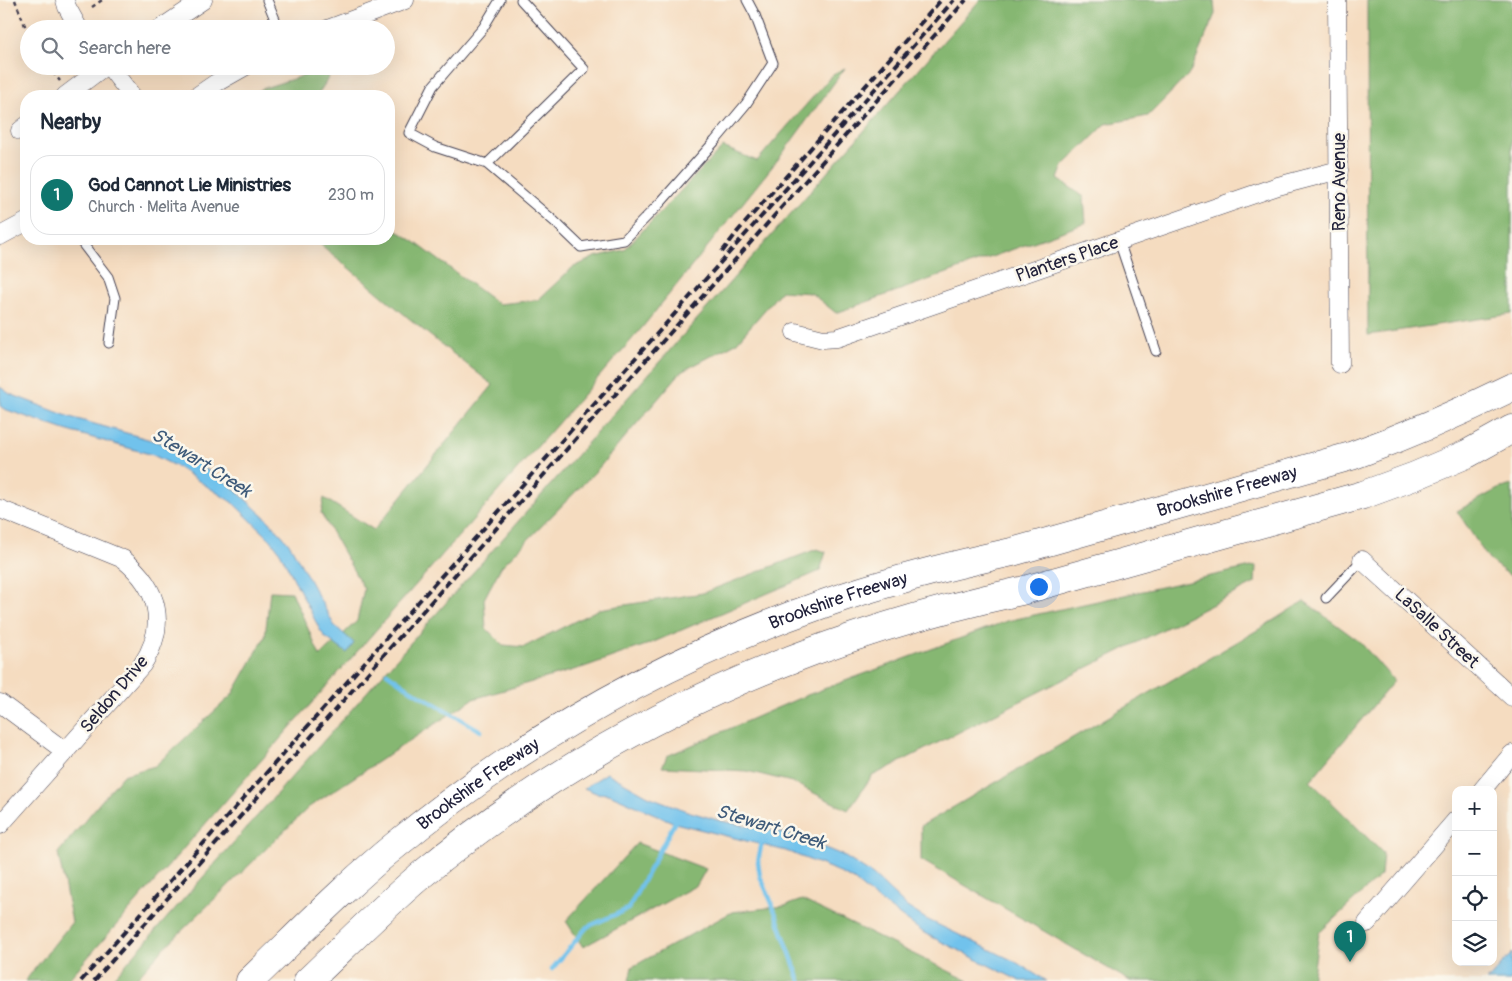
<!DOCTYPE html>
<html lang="en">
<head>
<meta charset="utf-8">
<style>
  body { margin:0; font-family:Pangolin,sans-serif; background:#f6f6f7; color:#1f2937 }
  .controls { position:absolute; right:15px; bottom:15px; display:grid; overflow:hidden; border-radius:10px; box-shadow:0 5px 20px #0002 }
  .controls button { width:45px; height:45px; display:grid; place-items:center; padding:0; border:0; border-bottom:1px solid #e0e1e3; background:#fff; color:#1f2937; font:25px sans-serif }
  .you { position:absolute; left:1038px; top:586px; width:18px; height:18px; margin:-12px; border:4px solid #fff; border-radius:50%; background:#1a73e8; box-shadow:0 0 0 8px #1a73e833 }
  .badge { display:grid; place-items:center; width:32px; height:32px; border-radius:50%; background:#0f766e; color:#fff; font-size:16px; font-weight:700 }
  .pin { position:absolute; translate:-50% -41px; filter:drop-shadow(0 1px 2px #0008) }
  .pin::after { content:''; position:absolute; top:26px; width:18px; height:15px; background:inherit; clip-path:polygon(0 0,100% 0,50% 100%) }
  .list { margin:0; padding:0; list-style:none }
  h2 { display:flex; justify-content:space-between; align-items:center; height:65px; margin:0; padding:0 20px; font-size:21px }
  h2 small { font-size:16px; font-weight:400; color:#747a83 }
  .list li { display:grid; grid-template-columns:32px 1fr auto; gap:15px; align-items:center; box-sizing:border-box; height:80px; margin:0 10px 10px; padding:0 10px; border:1px solid #e0e1e3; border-radius:20px }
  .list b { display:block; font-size:19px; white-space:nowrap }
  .list p { margin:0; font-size:16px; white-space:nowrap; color:#747a83 }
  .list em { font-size:16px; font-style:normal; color:#747a83 }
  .icon { flex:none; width:28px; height:28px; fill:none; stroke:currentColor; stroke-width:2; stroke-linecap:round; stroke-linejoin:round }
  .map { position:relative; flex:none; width:1512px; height:981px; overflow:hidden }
  .search { position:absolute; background:#fff; box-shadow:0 5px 20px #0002; left:20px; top:20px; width:375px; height:55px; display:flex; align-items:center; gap:12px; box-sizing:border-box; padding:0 18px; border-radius:28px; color:#747a83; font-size:19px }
  .panel { position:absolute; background:#fff; box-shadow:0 5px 20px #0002; left:20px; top:90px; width:375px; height:155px; border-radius:20px }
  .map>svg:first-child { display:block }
</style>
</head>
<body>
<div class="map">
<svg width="1512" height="981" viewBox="0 0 1512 981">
  <rect width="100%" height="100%" fill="#fbf7ec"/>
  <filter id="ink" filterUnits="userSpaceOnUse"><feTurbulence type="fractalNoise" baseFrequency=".02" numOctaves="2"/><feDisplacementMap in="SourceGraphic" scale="10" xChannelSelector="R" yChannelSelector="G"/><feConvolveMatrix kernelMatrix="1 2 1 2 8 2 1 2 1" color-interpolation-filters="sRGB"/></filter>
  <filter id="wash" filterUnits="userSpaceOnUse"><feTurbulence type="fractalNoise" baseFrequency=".0096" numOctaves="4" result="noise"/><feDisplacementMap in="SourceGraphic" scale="20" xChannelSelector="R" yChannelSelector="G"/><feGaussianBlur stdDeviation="1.12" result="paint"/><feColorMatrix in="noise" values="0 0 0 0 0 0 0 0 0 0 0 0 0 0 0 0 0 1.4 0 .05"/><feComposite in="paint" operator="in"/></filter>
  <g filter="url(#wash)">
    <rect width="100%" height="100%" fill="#f5dcc0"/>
    <path fill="#86b772" stroke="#546c56" d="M 980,0 L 1214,0 L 1215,14 L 1190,73 L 1148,116 L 1106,124 L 1063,166 L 1058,179 L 1084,197 L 1086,223 L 836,313 L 811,293 L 781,291 L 736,343 L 681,372 L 597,470 L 501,567 L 484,599 L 486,628 L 503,645 L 524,647 L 599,609 L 703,593 L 817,549 L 826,552 L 820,571 L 649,644 L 584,667 L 473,699 L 309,807 L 161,951 L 134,981 L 111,981 Z
      M 1367,0 L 1512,0 L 1512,314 L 1368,335 Z
      M 845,68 L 780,157 L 641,329 L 67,981 L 25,981 L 72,922 L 58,853 L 123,775 L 155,766 L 232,695 L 265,637 L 270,591 L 292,592 L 320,656 L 357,621 L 364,589 L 321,513 L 324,498 L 374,530 L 493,385 L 423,330 L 314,239 L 389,239 L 389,225 L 416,243 L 498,304 L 538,300 L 572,268 L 595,257 L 624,250 L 723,147 L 757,161 L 833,74 Z
      M 325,69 L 329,77 L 317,96 L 249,96 L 264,88 Z
      M 1512,485 L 1512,577 L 1489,560 L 1457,511 L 1498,489 Z
      M 1256,566 L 1255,583 L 872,776 L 848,810 L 792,782 L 747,771 L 662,767 L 667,756 L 802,697 L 1007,621 Z
      M 1304,601 L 1360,642 L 1394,681 L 1310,781 L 1383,853 L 1381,875 L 1319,933 L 1312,981 L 1130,981 L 921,860 L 921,826 L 1261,628 Z
      M 637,843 L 706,869 L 697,885 L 583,947 L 566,921 Z
      M 802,900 L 969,981 L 629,981 L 632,967 L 732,912 L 785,906 Z"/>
    <path fill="#71c2ec" stroke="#4a7294" d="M 0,387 L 10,394 L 70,417 L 158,442 L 182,454 L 229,484 L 268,520 L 288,542 L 293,550 L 334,625 L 354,643 L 347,653 L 325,637 L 320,630 L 280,552 L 271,540 L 233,503 L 177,467 L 153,455 L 65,430 L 4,409 L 0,406 Z
      M 607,773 L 648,796 L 687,811 L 721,821 L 780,832 L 808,841 L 842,855 L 873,875 L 907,907 L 926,919 L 1014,961 L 1046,981 L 1020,981 L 924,933 L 869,893 L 854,880 L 830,868 L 786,851 L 675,823 L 609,794 L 596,793 L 584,788 Z
      M 1512,953 L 1512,978 L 1510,981 L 1487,981 Z"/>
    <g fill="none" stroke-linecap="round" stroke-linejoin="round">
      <path stroke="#71c2ec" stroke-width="4.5" d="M 387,673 L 411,690 L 481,731
        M 762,841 L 758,862 L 760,876 L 771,901 L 800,981
        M 552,969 L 587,927 L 628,909 L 676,820"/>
    </g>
  </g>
  <g filter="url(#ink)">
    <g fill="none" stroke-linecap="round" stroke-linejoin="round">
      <g stroke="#423e4f" stroke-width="11">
        <path id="lane" d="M 267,0 L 279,29
          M 500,0 L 483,28 L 433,86 L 409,133 L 435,147 L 487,164 L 554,221 L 581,247 L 624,240 L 661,202 L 715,141 L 746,104 L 773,63 L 755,15 L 747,0
          M 487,164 L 584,69 L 521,0
          M 79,239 L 108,277 L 115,298 L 109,343
          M 1119,241 L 1156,351
          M 1326,598 L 1362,560"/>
      </g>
      <g stroke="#423e4f" stroke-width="19">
        <path id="street" d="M 65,0 L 67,7 L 79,29
          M 1337,0 L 1340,364
          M 160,29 L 203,0
          M 328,29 L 405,0
          M 109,66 L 132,96
          M 65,96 L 105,66
          M 197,96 L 216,83 L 246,66
          M 20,131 L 26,126
          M 0,236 L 26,222
          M 795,332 L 823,339 L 837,338 L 1278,186 L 1339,170
          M 0,509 L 123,559 C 159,588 168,625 142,665 L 0,825
          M 1362,560 L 1512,697
          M 0,703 L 66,752
          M 1482,790 L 1512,754
          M 1367,923 L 1456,820"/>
      </g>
      <g stroke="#423e4f" stroke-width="29">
        <g id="highway">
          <path id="s1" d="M 250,981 C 298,935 345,886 397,844 C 523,740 668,658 823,604 C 884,582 948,566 1012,552 L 1351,456 C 1406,436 1459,413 1512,387"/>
          <path d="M 308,981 C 345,946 381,909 420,876 C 595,731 800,639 1021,591 L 1363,495 L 1415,476 L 1467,454 L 1512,429"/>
        </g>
      </g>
      <path stroke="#423e4f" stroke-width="2.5" stroke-dasharray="4 4" stroke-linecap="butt" d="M 15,0 L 29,36
        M 92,7 L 102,0
        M 104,29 L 106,28
        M 48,66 L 60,81"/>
      <use href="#lane" stroke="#fff" stroke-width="9"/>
      <use href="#street" stroke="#fff" stroke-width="18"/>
      <use href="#highway" stroke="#fff" stroke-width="28"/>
      <path stroke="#22223b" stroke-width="4" stroke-dasharray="8 4" stroke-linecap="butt" d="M 722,252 L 738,231 L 941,0
        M 81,981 L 954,0
        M 94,981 L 966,0"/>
    </g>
  </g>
  <g text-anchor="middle" stroke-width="5" stroke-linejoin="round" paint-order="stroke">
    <g font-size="18" fill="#22223b" stroke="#fbf7ec">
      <text transform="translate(1339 182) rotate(-90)" y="6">Reno Avenue</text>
      <text transform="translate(1067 259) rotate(-19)" y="6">Planters Place</text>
      <text dy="6" stroke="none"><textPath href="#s1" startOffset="1112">Brookshire Freeway</textPath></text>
      <text dy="6" stroke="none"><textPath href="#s1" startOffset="708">Brookshire Freeway</textPath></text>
      <text transform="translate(1437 628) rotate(43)" y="6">LaSalle Street</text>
      <text transform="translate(114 694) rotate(-50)" y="6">Seldon Drive</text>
      <text dy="6" stroke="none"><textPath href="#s1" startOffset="302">Brookshire Freeway</textPath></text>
    </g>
    <g font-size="19" font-style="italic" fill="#3e5a79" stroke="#fbf7ec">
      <text transform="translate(202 462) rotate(32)" y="7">Stewart Creek</text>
      <text transform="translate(771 826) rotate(17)" y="7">Stewart Creek</text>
    </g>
  </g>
</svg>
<div class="controls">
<button>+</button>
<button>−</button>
<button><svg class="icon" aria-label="locate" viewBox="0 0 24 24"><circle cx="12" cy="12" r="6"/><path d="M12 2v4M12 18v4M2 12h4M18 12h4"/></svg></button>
<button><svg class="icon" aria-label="layers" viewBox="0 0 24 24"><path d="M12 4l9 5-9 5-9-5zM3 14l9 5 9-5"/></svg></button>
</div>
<div class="you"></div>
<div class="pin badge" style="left:1350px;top:962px">1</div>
<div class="search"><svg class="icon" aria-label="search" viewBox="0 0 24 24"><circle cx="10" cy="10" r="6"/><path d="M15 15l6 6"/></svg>Search here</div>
<section class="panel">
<h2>Nearby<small></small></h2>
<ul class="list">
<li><span class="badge">1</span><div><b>God Cannot Lie Ministries</b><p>Church · Melita Avenue</p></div><em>230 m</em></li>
</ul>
</section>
</div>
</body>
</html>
